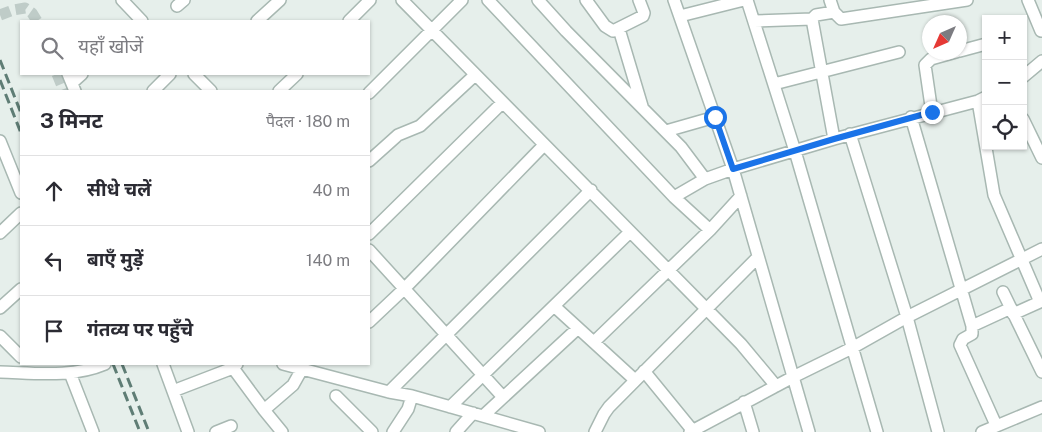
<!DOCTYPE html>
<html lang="hi">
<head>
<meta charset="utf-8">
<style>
  body { margin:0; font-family:"Public Sans","Noto Sans Devanagari",sans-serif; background:#f2f2f3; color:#2b2b33 }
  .controls { position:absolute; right:15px; top:15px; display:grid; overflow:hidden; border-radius:0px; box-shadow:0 1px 4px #0004 }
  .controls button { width:45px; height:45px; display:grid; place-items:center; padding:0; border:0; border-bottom:1px solid #e1e1e2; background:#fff; color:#2b2b33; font:25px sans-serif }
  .compass { position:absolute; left:922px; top:15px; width:45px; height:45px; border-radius:50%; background:#fff; box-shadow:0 1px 4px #0004; rotate:225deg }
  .stop { position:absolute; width:15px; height:15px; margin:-11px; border:4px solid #1a73e8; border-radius:50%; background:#fff }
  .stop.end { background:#1a73e8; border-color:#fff; box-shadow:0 1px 5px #0008 }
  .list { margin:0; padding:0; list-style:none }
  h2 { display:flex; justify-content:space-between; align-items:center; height:65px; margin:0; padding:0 20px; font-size:21px }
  h2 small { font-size:16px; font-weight:400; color:#7c7c81 }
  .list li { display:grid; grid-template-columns:32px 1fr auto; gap:15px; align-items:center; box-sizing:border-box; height:70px; padding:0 20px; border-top:1px solid #e1e1e2 }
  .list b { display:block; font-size:19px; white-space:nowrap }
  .list em { font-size:16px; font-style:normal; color:#7c7c81 }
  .icon { flex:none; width:28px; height:28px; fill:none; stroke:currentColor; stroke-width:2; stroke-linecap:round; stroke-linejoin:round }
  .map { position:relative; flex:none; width:1042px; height:432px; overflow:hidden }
  .search { position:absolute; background:#fff; box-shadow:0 1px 4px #0004; left:20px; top:20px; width:350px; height:55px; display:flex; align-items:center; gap:12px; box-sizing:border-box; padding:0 18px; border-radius:0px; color:#7c7c81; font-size:19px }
  .panel { position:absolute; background:#fff; box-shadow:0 1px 4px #0004; left:20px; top:90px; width:350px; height:275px; border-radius:0px }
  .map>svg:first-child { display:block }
</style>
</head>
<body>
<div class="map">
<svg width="1042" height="432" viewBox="0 0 1042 432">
  <rect width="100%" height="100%" fill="#e6efeb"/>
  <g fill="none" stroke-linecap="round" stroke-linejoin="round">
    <path stroke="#bfccc8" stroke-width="11" stroke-dasharray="11 5.5" stroke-linecap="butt" d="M 0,15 L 13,10 L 25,8 L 32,13 L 37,21
      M 57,74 L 64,91"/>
    <g stroke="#a8b8b2" stroke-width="14">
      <path id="street" d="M 122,0 L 142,21
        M 402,0 L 741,344 L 776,386
        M 488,0 L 674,197 L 710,230
        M 538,0 L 566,31 L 681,147 L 705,179
        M 586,0 L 605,26 L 613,31 L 643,16 L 644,13 L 639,0
        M 674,0 L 733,169 L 809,432
        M 747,0 L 795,151 L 877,432
        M 830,0 L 834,12 L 841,19 L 967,0
        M 1028,0 L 1041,31
        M 177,6 L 184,0
        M 680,16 L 744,0
        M 257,21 L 280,0
        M 349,21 L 370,0
        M 754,21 L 812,19
        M 619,29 L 642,106
        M 960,51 L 986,44
        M 68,74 L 75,91
        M 194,74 L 211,91
        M 1023,77 L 1042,61
        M 72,83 L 82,74
        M 774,84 L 899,52
        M 153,91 L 170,74
        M 279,91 L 297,74
        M 369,93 L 462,0
        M 978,101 L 994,195 L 1040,302
        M 932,113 L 925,65 L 931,59 L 956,52
        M 911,117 L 972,326 L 972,334 L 963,339 L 960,345 L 996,425
        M 1023,119 L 1042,158
        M 666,131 L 715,117
        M 850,134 L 907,317 L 938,432
        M 834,139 L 812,19 L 816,15 L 834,12
        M 0,141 L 21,193
        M 369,161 L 398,135 L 420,126 L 475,75
        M 674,197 L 705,179 L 733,169 L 834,139 L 978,101 L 986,97
        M 0,233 L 21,213
        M 369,234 L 502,103
        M 369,250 L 503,397
        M 1003,292 L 1042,372
        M 554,306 L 635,380
        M 0,308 L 21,289
        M 1013,314 L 1042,301
        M 369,322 L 405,288 L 544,145
        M 972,326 L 1011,308
        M 0,336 L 21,357
        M 594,342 L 710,230 L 741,196
        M 163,364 L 188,432
        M 283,364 L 389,392 L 412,396 L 539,432
        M 233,368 L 264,410 L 282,432
        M 644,371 L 693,431
        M 0,372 C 35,373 72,378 105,364
        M 70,373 L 93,432
        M 173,391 L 233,368 L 237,364
        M 389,392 L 591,190
        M 336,396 L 372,432
        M 744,402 L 753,432
        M 450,407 L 630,232
        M 264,410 L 293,385 L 302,369
        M 483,416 L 577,329
        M 216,432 L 231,426
        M 393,432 L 408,409 L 412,396
        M 456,432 L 473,413
        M 595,432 L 604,414 L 609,407 L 758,257
        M 690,432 L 793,377 L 852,348 L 907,317 L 1042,249
        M 982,432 L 1042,407"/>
    </g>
    <use href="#street" stroke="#fff" stroke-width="11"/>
    <path stroke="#5f7d75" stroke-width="3" stroke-dasharray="10 5" stroke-linecap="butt" d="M 0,60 L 21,113
      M 0,80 L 21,133
      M 113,364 L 140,432
      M 122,364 L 149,432"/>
  </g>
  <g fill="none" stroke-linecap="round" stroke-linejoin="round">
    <path stroke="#1a73e8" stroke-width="6" d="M 715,117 L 733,169 L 834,139 L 932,112"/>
  </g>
</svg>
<div class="controls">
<button>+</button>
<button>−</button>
<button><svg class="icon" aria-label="locate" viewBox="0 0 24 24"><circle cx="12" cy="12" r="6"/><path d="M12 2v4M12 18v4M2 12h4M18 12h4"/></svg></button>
</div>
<svg class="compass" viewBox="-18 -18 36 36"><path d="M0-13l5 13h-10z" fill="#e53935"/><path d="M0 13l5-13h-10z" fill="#7c7c81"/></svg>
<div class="stop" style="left:715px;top:117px"></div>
<div class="stop end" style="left:932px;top:112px"></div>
<div class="search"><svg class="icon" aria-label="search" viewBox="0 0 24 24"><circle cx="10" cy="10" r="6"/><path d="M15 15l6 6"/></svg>यहाँ खोजें</div>
<section class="panel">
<h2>3 मिनट<small>पैदल · 180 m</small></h2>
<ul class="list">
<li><svg class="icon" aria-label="ahead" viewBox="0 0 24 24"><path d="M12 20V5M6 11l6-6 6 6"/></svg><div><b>सीधे चलें</b></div><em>40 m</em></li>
<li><svg class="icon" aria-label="left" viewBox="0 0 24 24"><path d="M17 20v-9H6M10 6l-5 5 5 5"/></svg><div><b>बाएँ मुड़ें</b></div><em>140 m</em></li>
<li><svg class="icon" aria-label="arrive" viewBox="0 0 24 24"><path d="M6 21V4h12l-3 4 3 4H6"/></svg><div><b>गंतव्य पर पहुँचे</b></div></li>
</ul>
</section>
</div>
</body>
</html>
